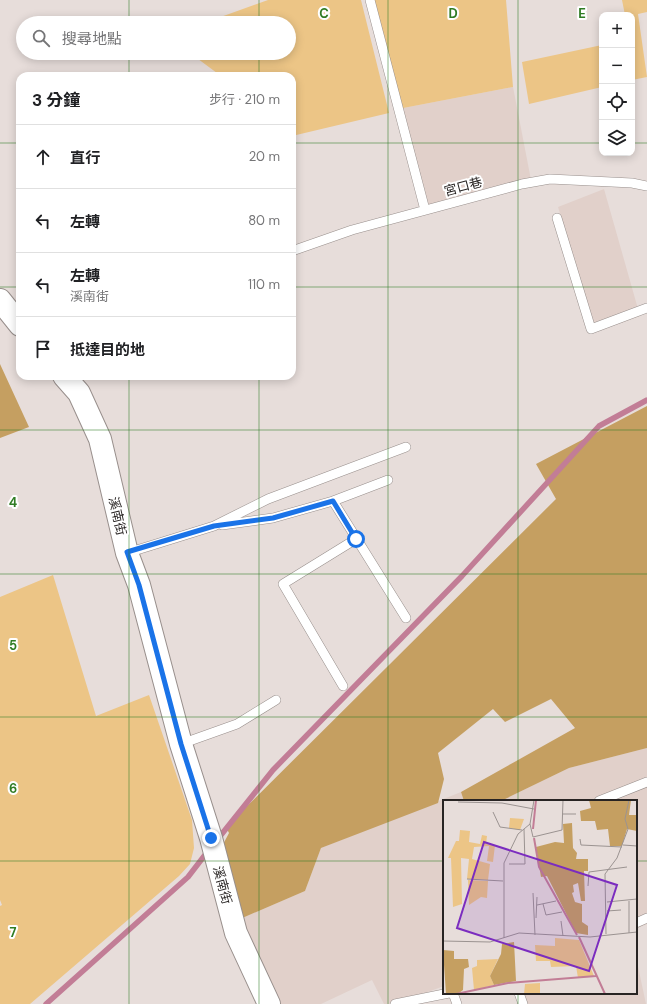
<!DOCTYPE html>
<html lang="zh-TW">
<head>
<meta charset="utf-8">
<style>
  body { margin:0; font-family:"DM Sans","Noto Sans TC",sans-serif; background:#f6f6f6; color:#202124 }
  .controls { position:absolute; right:12px; top:12px; display:grid; overflow:hidden; border-radius:8px; box-shadow:0 2px 10px #0003 }
  .controls button { width:36px; height:36px; display:grid; place-items:center; padding:0; border:0; border-bottom:1px solid #e0e0e0; background:#fff; color:#202124; font:20px sans-serif }
  .stop { position:absolute; width:12px; height:12px; margin:-9px; border:3px solid #1a73e8; border-radius:50%; background:#fff }
  .stop.end { background:#1a73e8; border-color:#fff; box-shadow:0 1px 4px #0008 }
  .list { margin:0; padding:0; list-style:none }
  h2 { display:flex; justify-content:space-between; align-items:center; height:52px; margin:0; padding:0 16px; font-size:17px }
  h2 small { font-size:13px; font-weight:400; color:#757577 }
  .list li { display:grid; grid-template-columns:26px 1fr auto; gap:12px; align-items:center; box-sizing:border-box; height:64px; padding:0 16px; border-top:1px solid #e0e0e0 }
  .list b { display:block; font-size:15px; white-space:nowrap }
  .list p { margin:0; font-size:13px; white-space:nowrap; color:#757577 }
  .list em { font-size:13px; font-style:normal; color:#757577 }
  .icon { flex:none; width:22px; height:22px; fill:none; stroke:currentColor; stroke-width:2; stroke-linecap:round; stroke-linejoin:round }
  .map { position:relative; flex:none; width:647px; height:1004px; overflow:hidden }
  .search { position:absolute; background:#fff; box-shadow:0 2px 10px #0003; left:16px; top:16px; width:280px; height:44px; display:flex; align-items:center; gap:10px; box-sizing:border-box; padding:0 14px; border-radius:22px; color:#757577; font-size:15px }
  .panel { position:absolute; background:#fff; box-shadow:0 2px 10px #0003; left:16px; top:72px; width:280px; height:308px; border-radius:12px }
  .map>svg:first-child { display:block }
</style>
</head>
<body>
<div class="map">
<svg width="647" height="1004" viewBox="0 0 647 1004">
  <rect width="100%" height="100%" fill="#e7ddda"/>
  <path fill="#e1d0ca" d="M 513,87 L 531,180 L 430,214 L 398,109 Z
    M 604,189 L 640,316 L 610,327 L 594,323 L 558,207 Z
    M 647,748 L 647,924 L 636,929 L 636,801 L 501,801 L 569,768 Z
    M 461,792 L 464,801 L 444,801 L 444,986 L 395,1004 L 384,1004 L 372,980 L 321,1004 L 269,1004 L 240,919 L 305,891 L 321,848 Z
    M 636,957 L 646,1004 L 524,1004 L 519,993 L 636,993 Z"/>
  <path fill="#ecc586" d="M 268,0 L 361,0 L 389,113 L 292,136 L 292,76 L 221,76 L 190,53 L 289,53 L 289,23 L 204,23 Z
    M 369,0 L 506,0 L 513,87 L 398,109 Z
    M 622,0 L 647,0 L 647,12 L 638,14 L 647,77 L 632,80 L 632,15 L 625,15 Z
    M 602,45 L 602,87 L 529,104 L 522,62 Z
    M 53,575 L 96,716 L 149,695 L 192,820 L 194,848 L 190,864 L 179,876 L 30,1004 L 0,1004 L 0,906 L 2,905 L 0,900 L 0,597 Z"/>
  <path fill="#c59f61" d="M 0,364 L 29,427 L 0,438 Z
    M 647,406 L 647,748 L 569,768 L 501,801 L 464,801 L 461,792 L 575,728 L 551,699 L 505,722 L 493,709 L 438,753 L 444,779 L 438,803 L 321,848 L 305,891 L 240,919 L 220,850 L 229,833 L 226,827 L 556,499 L 536,464 Z"/>
  <g fill="none" stroke-linecap="round" stroke-linejoin="round">
    <path stroke="#c27d96" stroke-width="5.5" d="M 217,840 L 273,770 L 462,576 L 599,426 L 647,400
      M 46,1004 L 188,877 L 208,851"/>
    <g stroke="#988f8c" stroke-width="10">
      <path id="service" d="M 370,0 L 425,210
        M 557,218 L 591,329 L 647,308
        M 292,251 L 352,230 L 522,184 L 550,179 L 632,183 L 647,186
        M 333,501 L 406,618
        M 222,525 L 273,518 L 333,501 L 388,480
        M 127,553 L 214,526 L 268,499 L 406,447
        M 343,686 L 283,584 L 356,539
        M 181,744 L 237,724 L 276,700
        M 599,801 L 647,782
        M 636,923 L 647,918
        M 453,993 L 457,1004
        M 519,993 L 523,1004
        M 395,1004 L 449,993"/>
    </g>
    <g stroke="#988f8c" stroke-width="24">
      <path id="tertiary" d="M 0,300 L 20,325
        M 64,376 L 79,393 L 100,439 L 127,553 L 139,585 L 181,744 L 211,838 L 236,933 L 269,1004"/>
    </g>
    <use href="#service" stroke="#fff" stroke-width="9"/>
    <use href="#tertiary" stroke="#fff" stroke-width="22"/>
  </g>
  <g fill="none" stroke-linecap="round" stroke-linejoin="round">
    <path stroke="#1a73e8" stroke-width="5" d="M 211,838 L 181,744 L 139,585 L 127,552 L 214,526 L 273,518 L 333,501 L 356,539"/>
  </g>
  <path fill="none" stroke="#307c24" stroke-width="1" stroke-opacity="0.55" d="M 129,0 L 129,23M 259,0 L 259,23M 388,0 L 388,1004M 518,0 L 518,801M 129,53 L 129,76M 259,53 L 259,76M 0,143 L 20,143M 292,143 L 602,143M 632,143 L 647,143M 0,287 L 20,287M 292,287 L 647,287M 129,376 L 129,1004M 259,376 L 259,1004M 0,430 L 647,430M 0,574 L 647,574M 0,717 L 647,717M 0,861 L 444,861M 636,861 L 647,861M 518,993 L 518,1004"/>
  <g text-anchor="middle" stroke-width="4" stroke-linejoin="round" paint-order="stroke">
    <g font-size="13" fill="#282423" stroke="#fff">
      <text transform="translate(463 186) rotate(-15)" y="5">宮口巷</text>
      <text transform="translate(118 516) rotate(77)" y="5">溪南街</text>
      <text transform="translate(223 885) rotate(75)" y="5">溪南街</text>
    </g>
  </g>
  <g transform="translate(443 800)">
    <rect width="194" height="194" fill="#e7ddda"/>
    <path d="M 67,18 L 81,19 L 77,30 L 66,28 ZM 17,30 L 27,31 L 26,42 L 37,44 L 39,35 L 44,36 L 43,44 L 52,45 L 50,62 L 44,61 L 46,46 L 31,47 L 29,59 L 47,64 L 45,80 L 24,79 L 26,59 L 18,58 L 19,104 L 10,107 L 8,58 L 5,58 L 13,41 L 16,41 ZM 25,80 L 45,81 L 44,98 L 38,97 L 26,105 ZM 112,138 L 136,140 L 151,176 L 135,178 L 133,166 L 108,167 L 107,161 L 93,161 L 92,145 L 112,146 ZM 55,159 L 47,176 L 51,185 L 31,190 L 29,168 L 34,166 L 34,160 ZM 97,183 L 97,194 L 81,194 L 82,184 Z" fill="#ecc586"/>
    <path d="M 146,0 L 188,0 L 186,15 L 194,15 L 194,31 L 184,29 L 179,46 L 167,46 L 165,29 L 154,30 L 152,21 L 138,21 L 137,11 L 148,8 ZM 129,23 L 130,48 L 134,53 L 133,59 L 145,59 L 145,71 L 141,71 L 142,101 L 138,101 L 135,83 L 130,85 L 131,92 L 129,93 L 132,102 L 139,104 L 139,122 L 145,126 L 145,135 L 133,133 L 104,76 L 98,77 L 93,47 L 112,42 L 121,43 L 120,24 ZM 71,142 L 73,181 L 51,185 L 47,176 L 58,154 L 59,144 ZM 0,150 L 11,151 L 11,159 L 25,159 L 26,167 L 21,169 L 20,190 L 16,193 L 3,194 Z" fill="#c59f61"/>
    <path fill="none" stroke="#c27d96" stroke-width="2" d="M 90,29 L 93,0M 91,38 L 96,67 L 134,135M 136,137 L 162,194M 13,194 L 65,183 L 153,176"/>
    <path fill="none" stroke="#9b9391" stroke-width="1" d="M 15,2 L 59,3 L 91,9M 50,12 L 57,27 L 79,30M 119,14 L 133,14M 87,24 L 90,37 L 119,30 L 120,0M 137,39 L 138,45 L 179,47M 180,45 L 194,46M 66,64 L 82,64 L 81,29M 24,79 L 60,81M 145,86 L 146,72 L 184,67M 90,93 L 92,135M 186,101 L 186,133M 164,102 L 194,99M 100,104 L 103,115 L 119,112M 94,105 L 113,101M 164,111 L 178,110M 93,118 L 94,97M 118,121 L 120,136M 163,134 L 162,74 L 174,58 L 185,29 L 182,19 L 186,0M 61,138 L 61,63 L 75,34 L 87,24 L 91,0M 0,141 L 47,142 L 76,133 L 147,137 L 194,132"/>
    <path fill="#7b2cbf" fill-opacity="0.15" stroke="#7b2cbf" stroke-width="2" d="M 41,42 L 174,85 L 146,171 L 14,128 Z"/>
    <rect width="194" height="194" fill="none" stroke="#282423" stroke-width="2"/>
  </g>
  <g font-size="13" text-anchor="middle" font-weight="bold" fill="#307c24" stroke="#fff" stroke-width="4" stroke-linejoin="round" paint-order="stroke">
    <text x="324" y="18">C</text>
    <text x="453" y="18">D</text>
    <text x="582" y="18">E</text>
    <text x="13" y="507">4</text>
    <text x="13" y="650">5</text>
    <text x="13" y="793">6</text>
    <text x="13" y="937">7</text>
  </g>
</svg>
<div class="controls">
<button>+</button>
<button>−</button>
<button><svg class="icon" aria-label="locate" viewBox="0 0 24 24"><circle cx="12" cy="12" r="6"/><path d="M12 2v4M12 18v4M2 12h4M18 12h4"/></svg></button>
<button><svg class="icon" aria-label="layers" viewBox="0 0 24 24"><path d="M12 4l9 5-9 5-9-5zM3 14l9 5 9-5"/></svg></button>
</div>
<div class="stop" style="left:356px;top:539px"></div>
<div class="stop end" style="left:211px;top:838px"></div>
<div class="search"><svg class="icon" aria-label="search" viewBox="0 0 24 24"><circle cx="10" cy="10" r="6"/><path d="M15 15l6 6"/></svg>搜尋地點</div>
<section class="panel">
<h2>3 分鐘<small>步行 · 210 m</small></h2>
<ul class="list">
<li><svg class="icon" aria-label="ahead" viewBox="0 0 24 24"><path d="M12 20V5M6 11l6-6 6 6"/></svg><div><b>直行</b></div><em>20 m</em></li>
<li><svg class="icon" aria-label="left" viewBox="0 0 24 24"><path d="M17 20v-9H6M10 6l-5 5 5 5"/></svg><div><b>左轉</b></div><em>80 m</em></li>
<li><svg class="icon" aria-label="left" viewBox="0 0 24 24"><path d="M17 20v-9H6M10 6l-5 5 5 5"/></svg><div><b>左轉</b><p>溪南街</p></div><em>110 m</em></li>
<li><svg class="icon" aria-label="arrive" viewBox="0 0 24 24"><path d="M6 21V4h12l-3 4 3 4H6"/></svg><div><b>抵達目的地</b></div></li>
</ul>
</section>
</div>
</body>
</html>
